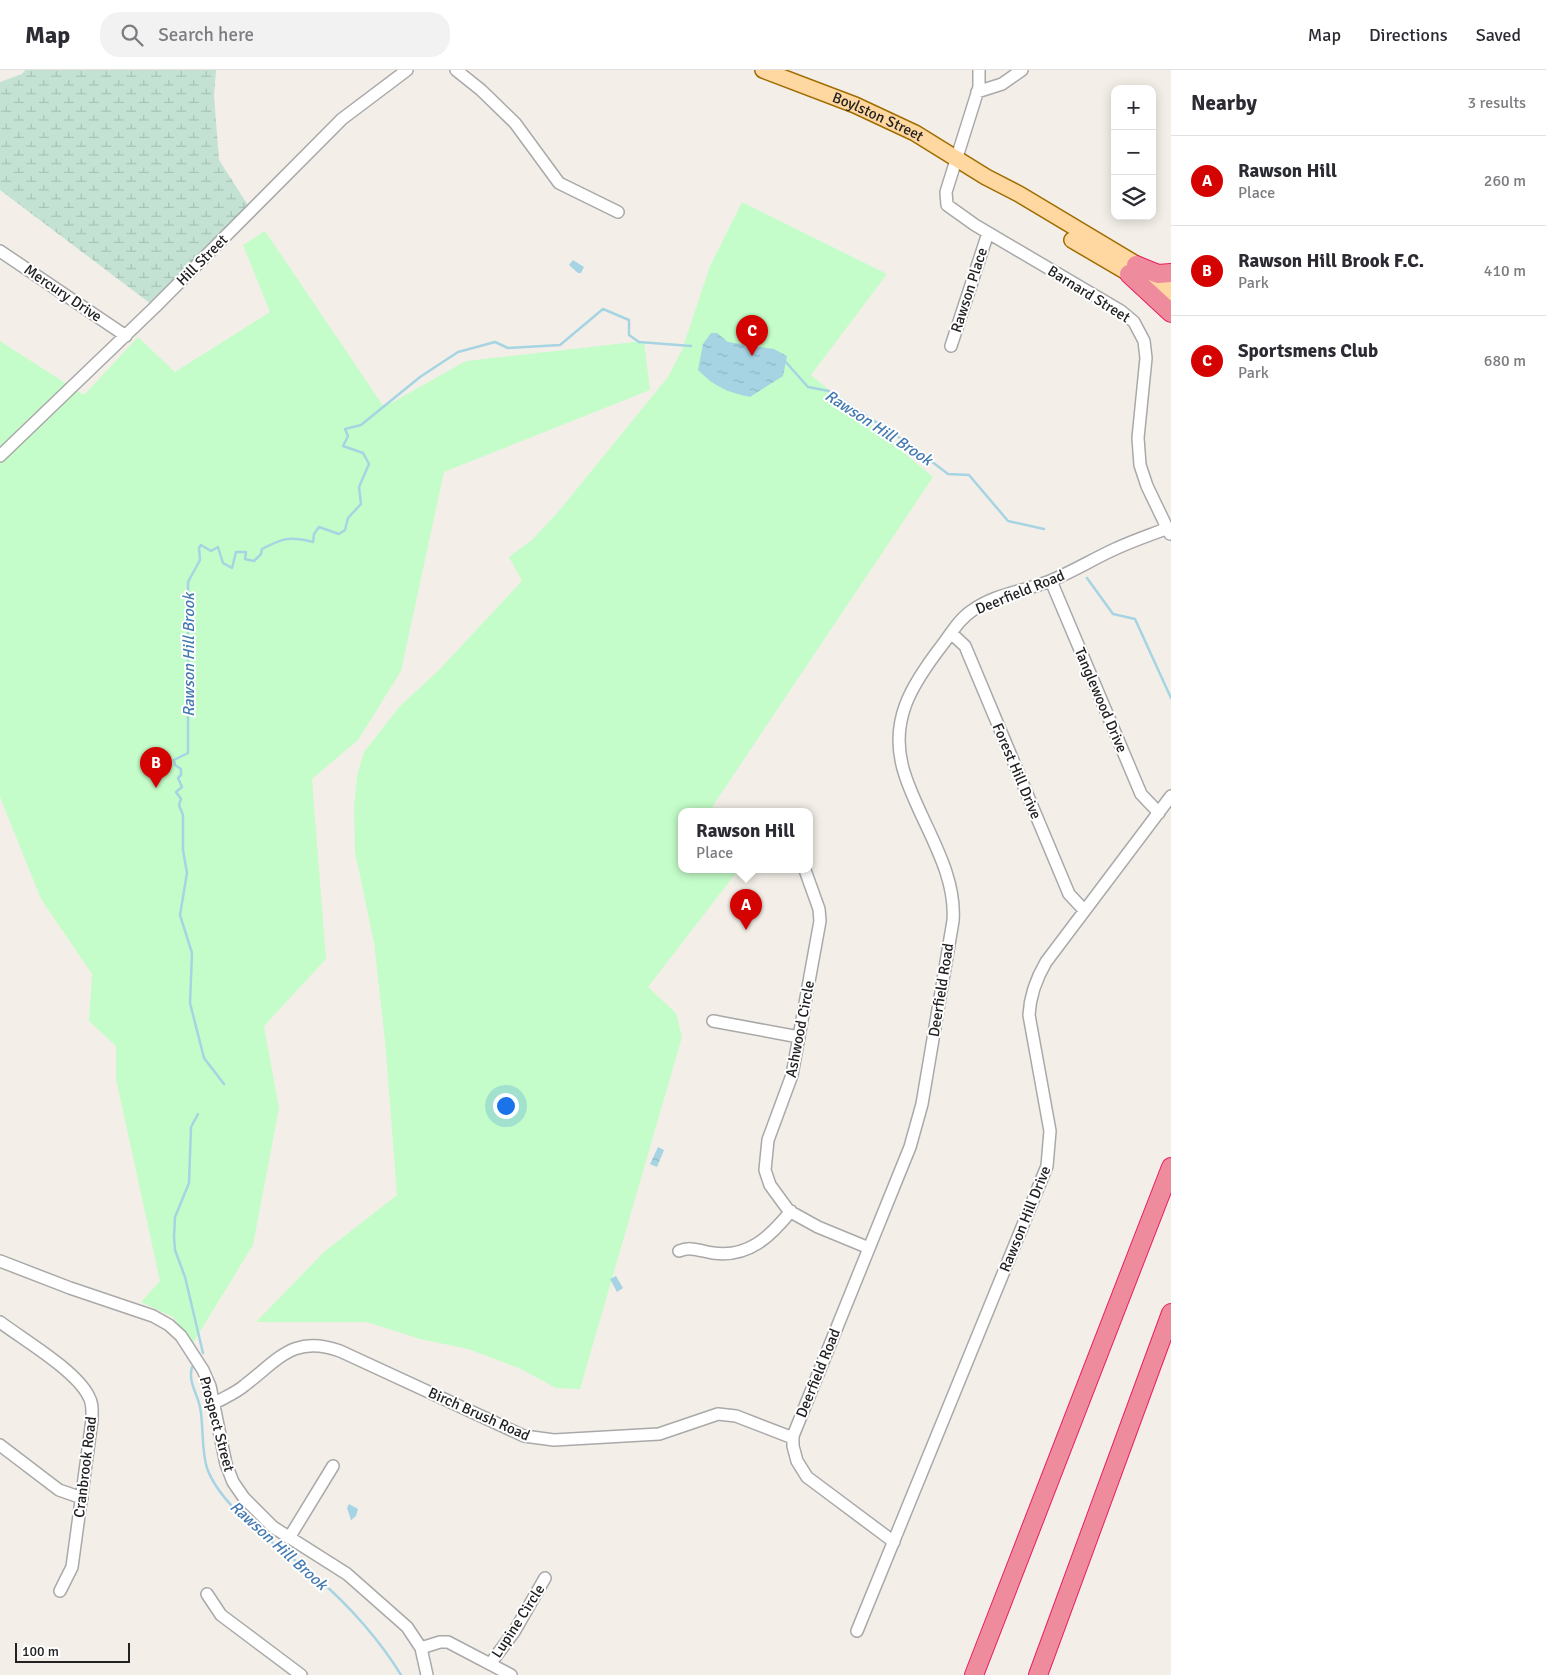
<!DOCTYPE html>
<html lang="en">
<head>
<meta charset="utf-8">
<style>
  body { margin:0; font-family:Signika,sans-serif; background:#f2f2f3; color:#2b2b33 }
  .controls { position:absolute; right:15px; top:15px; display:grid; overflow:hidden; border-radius:10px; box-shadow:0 2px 12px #0003 }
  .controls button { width:45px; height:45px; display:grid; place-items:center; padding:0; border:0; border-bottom:1px solid #e1e1e2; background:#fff; color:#2b2b33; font:25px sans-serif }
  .scale { position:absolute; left:15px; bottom:12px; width:115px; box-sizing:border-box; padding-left:5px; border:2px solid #222; border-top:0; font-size:14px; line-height:18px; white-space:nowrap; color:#222; -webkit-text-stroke:4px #fff; paint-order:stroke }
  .you { position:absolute; left:505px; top:1035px; width:18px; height:18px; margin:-12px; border:4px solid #fff; border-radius:50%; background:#1a73e8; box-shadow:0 0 0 8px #1a73e833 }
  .badge { display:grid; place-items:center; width:32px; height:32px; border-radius:50%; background:#d40200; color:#fff; font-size:16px; font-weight:700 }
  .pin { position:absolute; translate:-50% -41px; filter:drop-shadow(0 1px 2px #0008) }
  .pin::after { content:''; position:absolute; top:26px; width:18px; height:15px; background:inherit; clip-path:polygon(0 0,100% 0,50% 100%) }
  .popup { position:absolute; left:678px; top:738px; width:135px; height:65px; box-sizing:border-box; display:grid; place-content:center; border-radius:10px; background:#fff; filter:drop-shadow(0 1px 4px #0005); font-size:16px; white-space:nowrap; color:#7c7c81 }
  .popup b { font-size:19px; color:#2b2b33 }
  .popup::after { content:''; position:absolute; left:50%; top:100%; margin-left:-10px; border:10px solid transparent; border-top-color:#fff }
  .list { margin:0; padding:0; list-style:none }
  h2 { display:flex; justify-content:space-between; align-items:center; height:65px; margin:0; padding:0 20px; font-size:21px }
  h2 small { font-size:16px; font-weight:400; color:#7c7c81 }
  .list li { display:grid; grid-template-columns:32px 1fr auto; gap:15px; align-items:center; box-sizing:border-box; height:90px; padding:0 20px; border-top:1px solid #e1e1e2 }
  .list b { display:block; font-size:19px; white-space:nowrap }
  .list p { margin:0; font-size:16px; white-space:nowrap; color:#7c7c81 }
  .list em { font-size:16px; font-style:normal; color:#7c7c81 }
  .icon { flex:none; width:28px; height:28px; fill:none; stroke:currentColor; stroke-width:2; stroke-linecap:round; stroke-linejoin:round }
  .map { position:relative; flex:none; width:1171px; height:1605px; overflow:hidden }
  header { display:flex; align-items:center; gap:30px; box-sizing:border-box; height:70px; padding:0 25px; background:#fff; border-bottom:1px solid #e1e1e2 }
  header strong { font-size:24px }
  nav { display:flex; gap:28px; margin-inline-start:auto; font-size:18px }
  .search { width:350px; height:45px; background:#f2f2f3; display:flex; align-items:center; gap:12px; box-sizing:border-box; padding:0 18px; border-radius:20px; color:#7c7c81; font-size:19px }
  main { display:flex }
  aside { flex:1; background:#fff }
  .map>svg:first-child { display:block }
</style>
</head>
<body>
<header>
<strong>Map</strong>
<div class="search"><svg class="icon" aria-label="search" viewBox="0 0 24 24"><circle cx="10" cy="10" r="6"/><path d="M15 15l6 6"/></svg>Search here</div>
<nav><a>Map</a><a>Directions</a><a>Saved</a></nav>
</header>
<main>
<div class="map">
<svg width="1171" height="1605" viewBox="0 0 1171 1605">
  <defs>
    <pattern id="wetland-marsh" width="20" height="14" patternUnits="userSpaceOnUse" patternTransform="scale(1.25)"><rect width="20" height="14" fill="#c4e2d4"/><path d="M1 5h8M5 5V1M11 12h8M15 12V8" fill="none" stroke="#a8c2b6"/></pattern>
    <pattern id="water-ripples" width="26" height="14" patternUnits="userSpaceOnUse" patternTransform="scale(1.25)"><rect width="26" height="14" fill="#a6d4e3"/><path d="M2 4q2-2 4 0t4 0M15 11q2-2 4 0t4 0" fill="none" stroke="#8fb6c2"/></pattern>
  </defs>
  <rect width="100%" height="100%" fill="#f3efe8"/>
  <path fill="url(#wetland-marsh)" d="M 25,0 L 216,0 L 214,26 L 219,90 L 251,140 L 155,237 L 0,120 L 0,12 L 22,4 Z"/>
  <path fill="#c4fdc9" d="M 742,132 L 887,204 L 811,305 L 933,407 L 712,737 L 729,741 L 682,741 L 682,799 L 739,799 L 648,917 L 676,943 L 682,967 L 580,1319 L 556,1318 L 521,1299 L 468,1279 L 420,1269 L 367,1252 L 256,1252 L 324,1182 L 397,1125 L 385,970 L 374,873 L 355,782 L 354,737 L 357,706 L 364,682 L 400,636 L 438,601 L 522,511 L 509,487 L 532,470 L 558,442 L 668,307 L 682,280 L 710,196 Z
    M 265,161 L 384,337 L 466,291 L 644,271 L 650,320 L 444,402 L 401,601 L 358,670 L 312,709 L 326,889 L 264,956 L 279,1038 L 253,1175 L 193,1273 L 173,1247 L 141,1232 L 160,1211 L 116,1009 L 116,976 L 89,951 L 92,904 L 41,829 L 0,727 L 0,271 L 84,325 L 138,267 L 175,302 L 270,242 L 243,175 Z"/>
  <path fill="url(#water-ripples)" d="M 573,190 L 584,197 L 581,203 L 578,203 L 569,195 Z
    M 711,263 L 717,263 L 728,272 L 774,279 L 787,286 L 783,306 L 750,327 C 729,323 713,316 698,300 L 703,274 Z
    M 658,1077 L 664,1080 L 657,1097 L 650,1094 Z
    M 616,1206 L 623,1218 L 617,1222 L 610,1209 Z
    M 349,1434 L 358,1439 L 356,1446 L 351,1450 L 347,1438 Z"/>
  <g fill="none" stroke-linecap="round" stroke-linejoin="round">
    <path stroke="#a6d4e3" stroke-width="2.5" d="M 784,290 L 808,317 L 829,321 L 906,372 L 948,404 L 969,405 L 1008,451 L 1044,459
      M 1087,508 L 1113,544 L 1135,549 L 1171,628
      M 224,1014 L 204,988 L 190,933 L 192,883 L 180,845 L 187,803 L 183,780 L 183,745 L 179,735 L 181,729 L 176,722 L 182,717 L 178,708 L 181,705 L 181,699 L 175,695 L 174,690 L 188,683 L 188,512 L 200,490 L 199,478 L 201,475 L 211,481 L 218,477 L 223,493 L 232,498 L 236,482 L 246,482 L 245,489 L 254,491 L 261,484 L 262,479 C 283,468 290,466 313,472 L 314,464 L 319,457 L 339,464 L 345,460 L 348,448 L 361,434 L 359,417 L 369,394 L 363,383 L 343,376 L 348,366 L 345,359 L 361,355 L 420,307 L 458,282 L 495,272 L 508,278 L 560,275 L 603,239 L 629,250 L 629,265 L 639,272 L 691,276
      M 198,1044 L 191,1057 L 189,1113 L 175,1147 L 174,1167 L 175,1180 L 185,1207 L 203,1283
      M 192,1297 C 188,1312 197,1323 200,1337 C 204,1357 201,1379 207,1398 C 222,1441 286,1481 319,1510 C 349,1535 381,1572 401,1605"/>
    <g stroke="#a9a9a9" stroke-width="14">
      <path id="minor" d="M 456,0 L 481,20 L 515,53 L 559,113 L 618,142
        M 979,0 L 979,17 L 946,122 L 947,135 L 975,155 L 1121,241 L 1134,252 L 1144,271 L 1146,288 L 1138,368 L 1140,395 L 1147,416 L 1170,464
        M 977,22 L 1002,14 L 1022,0
        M 0,181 L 126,266
        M 951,276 L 988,163
        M 0,386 L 155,237 L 342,49 L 407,0
        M 1051,511 L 1141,724 L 1159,743
        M 951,563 L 965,576 L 1069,824 L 1084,840
        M 805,800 L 819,839 L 820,851 L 792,1005 L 768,1070 L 765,1100 L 770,1115 L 789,1141 L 818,1157 L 869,1178
        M 713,951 L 799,967
        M 679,1181 C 691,1176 700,1181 713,1183 C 748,1188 770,1167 791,1141
        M 0,1191 L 70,1218 L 153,1246 L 169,1255 L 181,1266 L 203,1300 L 210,1316 L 226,1394 L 233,1412 L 244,1428 L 273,1457 L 347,1504 L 407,1557 L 421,1578 L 427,1605
        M 0,1252 C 24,1270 77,1301 89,1327 C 93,1334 92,1341 92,1350 L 72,1497 L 60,1521
        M 215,1333 C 225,1327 236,1323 245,1315 C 278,1290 294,1264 340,1281 L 524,1366 L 554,1370 L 659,1364 L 718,1344 L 736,1346 L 793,1368
        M 0,1375 L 59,1420 L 82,1428
        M 289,1468 L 333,1396
        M 894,1472 L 807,1407 L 797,1391 L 793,1376 L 793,1366 L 910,1077 L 922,1034 L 953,851 C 957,800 920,752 905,705 C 887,652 912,614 943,574 C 952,562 960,548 973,540 C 995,524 1025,521 1050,511 C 1072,502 1093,489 1115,479 C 1132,471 1150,465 1168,458
        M 207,1524 L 221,1545 L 301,1605
        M 857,1561 L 1047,1096 L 1050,1061 L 1029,945 C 1030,925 1036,909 1046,892 L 1171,726
        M 421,1578 L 440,1572 L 448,1572 L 511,1605
        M 490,1594 L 514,1562 L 545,1508"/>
    </g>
    <g stroke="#a06c00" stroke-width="18">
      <g id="major">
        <path id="s1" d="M 763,0 L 855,35 L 915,63 L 986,107 L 1019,124 L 1171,215"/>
        <path d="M 1072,170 L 1171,228"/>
      </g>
    </g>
    <g stroke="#e81e61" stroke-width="20">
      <path id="highway" d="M 1136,195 L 1158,204 L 1171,203
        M 1129,204 L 1171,243
        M 974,1605 L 1171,1097
        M 1038,1605 L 1171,1243"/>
    </g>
    <use href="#minor" stroke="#fff" stroke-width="11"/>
    <use href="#major" stroke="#ffd7a1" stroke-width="15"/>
    <use href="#highway" stroke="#ee8c9d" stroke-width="18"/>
  </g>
  <g text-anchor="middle" stroke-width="4" stroke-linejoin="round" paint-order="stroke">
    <g font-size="15" fill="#222" stroke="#fff">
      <text dy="5" stroke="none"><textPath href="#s1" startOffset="124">Boylston Street</textPath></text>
      <text transform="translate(202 190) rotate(-45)" y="5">Hill Street</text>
      <text transform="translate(969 220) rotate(-72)" y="5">Rawson Place</text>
      <text transform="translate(63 223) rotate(34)" y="5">Mercury Drive</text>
      <text transform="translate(1089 224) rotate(32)" y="5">Barnard Street</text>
      <text transform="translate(1020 522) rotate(-22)" y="5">Deerfield Road</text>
      <text transform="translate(1101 630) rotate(67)" y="5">Tanglewood Drive</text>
      <text transform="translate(1017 701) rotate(67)" y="5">Forest Hill Drive</text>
      <text transform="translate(941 920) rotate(-81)" y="5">Deerfield Road</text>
      <text transform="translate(800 959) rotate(-79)" y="5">Ashwood Circle</text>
      <text transform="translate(1025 1149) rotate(-68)" y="5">Rawson Hill Drive</text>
      <text transform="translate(818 1303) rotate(-68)" y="5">Deerfield Road</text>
      <text transform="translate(479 1344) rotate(24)" y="5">Birch Brush Road</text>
      <text transform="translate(217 1354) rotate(75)" y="5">Prospect Street</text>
      <text transform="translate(85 1397) rotate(-83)" y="5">Cranbrook Road</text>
      <text transform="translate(518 1551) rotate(-57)" y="5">Lupine Circle</text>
    </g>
    <g font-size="16" font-style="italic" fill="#437ab2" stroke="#fff">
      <text transform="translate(879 357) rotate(33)" y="6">Rawson Hill Brook</text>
      <text transform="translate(188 585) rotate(-90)" y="6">Rawson Hill Brook</text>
      <text transform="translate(279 1475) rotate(42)" y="6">Rawson Hill Brook</text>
    </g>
  </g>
</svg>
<div class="controls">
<button>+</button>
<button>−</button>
<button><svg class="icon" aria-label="layers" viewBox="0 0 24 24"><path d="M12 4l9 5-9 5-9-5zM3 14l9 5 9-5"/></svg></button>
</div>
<div class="scale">100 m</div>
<div class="you"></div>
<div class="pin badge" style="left:746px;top:860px">A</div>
<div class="popup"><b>Rawson Hill</b>Place</div>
<div class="pin badge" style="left:156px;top:718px">B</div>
<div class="pin badge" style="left:752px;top:286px">C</div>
</div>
<aside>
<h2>Nearby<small>3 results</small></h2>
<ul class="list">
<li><span class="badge">A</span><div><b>Rawson Hill</b><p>Place</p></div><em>260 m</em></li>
<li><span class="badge">B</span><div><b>Rawson Hill Brook F.C.</b><p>Park</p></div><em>410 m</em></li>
<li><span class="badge">C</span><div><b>Sportsmens Club</b><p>Park</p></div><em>680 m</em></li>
</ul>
</aside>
</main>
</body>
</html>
